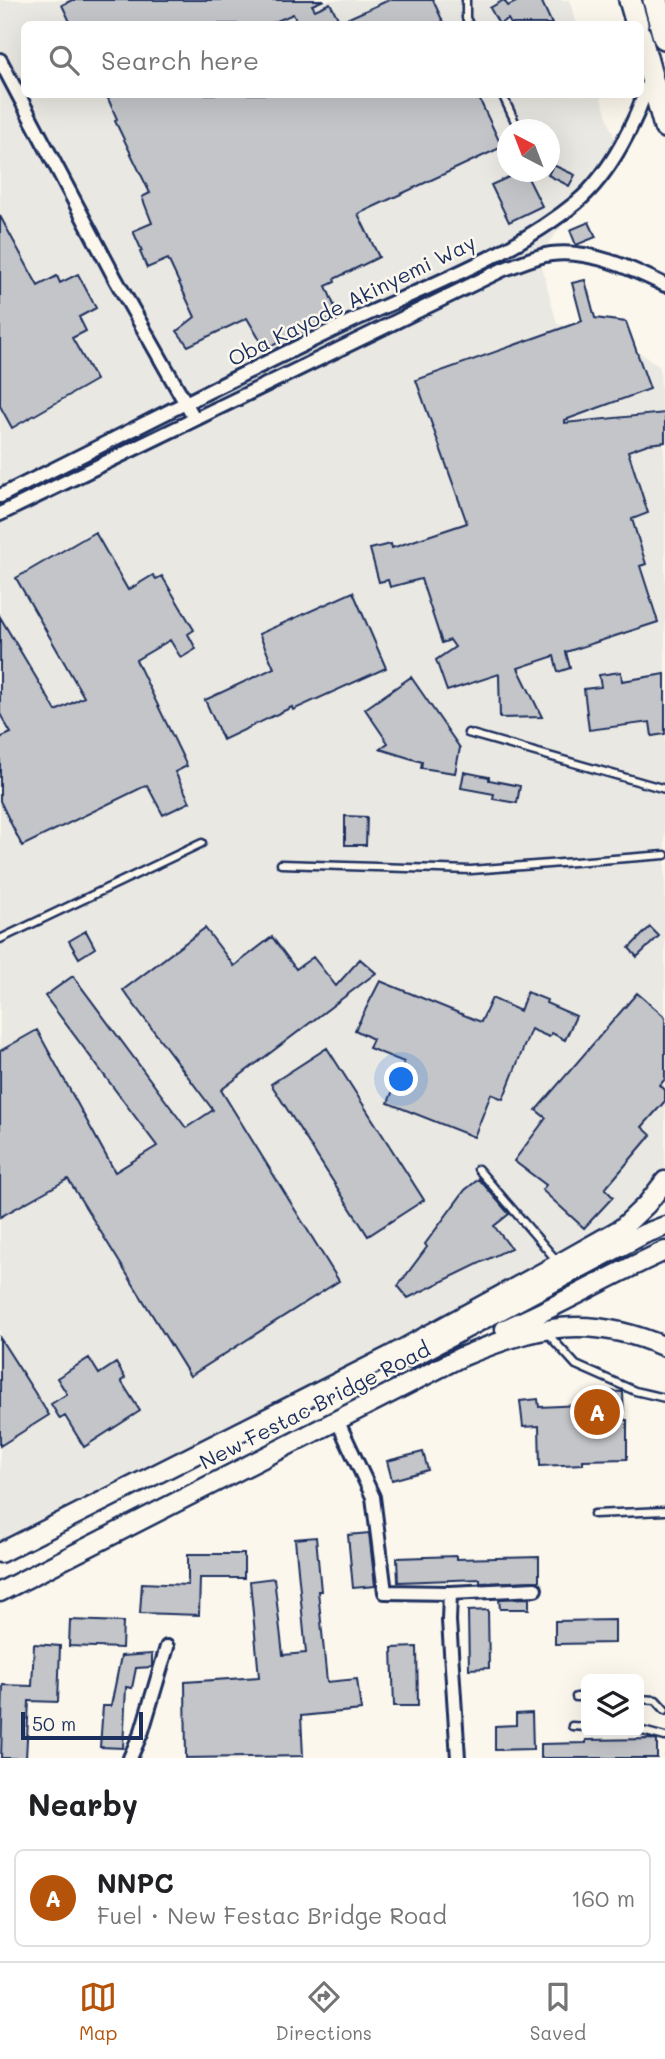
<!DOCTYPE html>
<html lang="en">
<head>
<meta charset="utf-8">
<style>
  body { margin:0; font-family:Mali,sans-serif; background:#f2f2f2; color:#202124 }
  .controls { position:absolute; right:21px; bottom:21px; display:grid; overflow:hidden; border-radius:10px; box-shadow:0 7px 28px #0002 }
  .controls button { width:63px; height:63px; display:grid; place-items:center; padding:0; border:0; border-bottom:2px solid #e0e0e0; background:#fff; color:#202124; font:35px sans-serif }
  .compass { position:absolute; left:497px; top:119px; width:63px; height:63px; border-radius:50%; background:#fff; box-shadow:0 7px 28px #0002; rotate:318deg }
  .scale { position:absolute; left:21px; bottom:18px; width:122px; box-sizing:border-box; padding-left:7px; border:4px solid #1b2f5e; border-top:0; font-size:19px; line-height:24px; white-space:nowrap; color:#1b2f5e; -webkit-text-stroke:5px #fbf7ec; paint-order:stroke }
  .you { position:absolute; left:402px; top:1080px; width:24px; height:24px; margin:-18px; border:5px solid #fff; border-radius:50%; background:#1a73e8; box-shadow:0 0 0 10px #1a73e833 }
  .badge { display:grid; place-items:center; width:46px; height:46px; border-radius:50%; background:#b45309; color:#fff; font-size:23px; font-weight:700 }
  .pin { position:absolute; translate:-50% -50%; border:4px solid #fff; box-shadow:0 2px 7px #0006 }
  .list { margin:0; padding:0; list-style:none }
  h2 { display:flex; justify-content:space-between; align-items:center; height:91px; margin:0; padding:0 28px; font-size:30px }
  h2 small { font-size:23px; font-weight:400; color:#757577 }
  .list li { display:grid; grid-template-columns:46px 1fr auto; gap:21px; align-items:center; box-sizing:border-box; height:98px; margin:0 14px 14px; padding:0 14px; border:2px solid #e0e0e0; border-radius:10px }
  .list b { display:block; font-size:26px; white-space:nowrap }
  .list p { margin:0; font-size:23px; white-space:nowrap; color:#757577 }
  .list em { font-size:23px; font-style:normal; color:#757577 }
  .icon { flex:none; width:38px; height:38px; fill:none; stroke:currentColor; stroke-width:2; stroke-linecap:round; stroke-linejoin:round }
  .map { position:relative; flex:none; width:665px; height:1758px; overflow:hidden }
  .search { position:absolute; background:#fff; box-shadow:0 7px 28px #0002; left:21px; right:21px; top:21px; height:77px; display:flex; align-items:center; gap:18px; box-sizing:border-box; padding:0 24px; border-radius:10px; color:#757577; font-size:26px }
  .sheet { height:203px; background:#fff }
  nav { display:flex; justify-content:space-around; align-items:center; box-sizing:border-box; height:98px; border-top:2px solid #e0e0e0; background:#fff; font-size:19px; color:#757577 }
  nav a { display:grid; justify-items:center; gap:4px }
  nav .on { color:#b45309 }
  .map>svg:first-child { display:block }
</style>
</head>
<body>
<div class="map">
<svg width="665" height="1758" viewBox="0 0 665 1758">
  <rect width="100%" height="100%" fill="#fbf7ec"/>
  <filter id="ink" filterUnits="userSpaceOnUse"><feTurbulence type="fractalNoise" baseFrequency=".0143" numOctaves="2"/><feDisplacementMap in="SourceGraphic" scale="14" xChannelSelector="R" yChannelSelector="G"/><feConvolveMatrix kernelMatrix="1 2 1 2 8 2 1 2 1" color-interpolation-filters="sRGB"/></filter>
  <g filter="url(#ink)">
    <path fill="#eae8e2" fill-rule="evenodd" d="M 0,0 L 569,0 L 577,24 L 24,24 L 24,94 L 600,95 L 617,146 L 601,185 L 567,219 L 539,256 L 557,324 L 618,337 L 660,367 L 665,470 L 665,1168 L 653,1191 L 611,1237 L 0,1545 ZM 508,130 L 550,130 L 550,172 L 508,172 Z"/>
    <path fill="#c3c5c9" stroke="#1b2f5e" stroke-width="2" d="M 72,0 L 324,0 L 312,5 L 315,10 L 330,3 L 340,22 L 389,0 L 433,0 L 444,24 L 298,24 L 293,14 L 270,24 L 71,24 L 62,5 Z
      M 504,0 L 508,6 L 520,0 L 541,0 L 552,24 L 511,24 L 508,19 L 499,24 L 490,8 Z
      M 106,94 L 477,94 L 502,147 L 358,214 L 379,257 L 334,279 L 335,282 L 326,286 L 338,315 L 265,349 L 247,318 L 188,346 L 177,331 L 195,317 L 168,259 L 147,268 L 140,252 L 142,251 L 133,231 L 152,223 L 142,197 L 150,193 L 115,121 L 117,119 Z
      M 553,165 L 575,175 L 569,186 L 548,175 Z
      M 520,172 L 525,172 L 542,206 L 509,222 L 491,185 Z
      M 0,216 L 38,286 L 57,276 L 60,283 L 78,274 L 96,308 L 79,317 L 86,331 L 72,338 L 96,380 L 12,428 L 0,406 Z
      M 589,222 L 596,237 L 576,245 L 570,230 Z
      M 585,280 L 595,318 L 626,322 L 650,389 L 565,420 L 565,423 L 665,413 L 665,442 L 648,444 L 628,451 L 648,513 L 632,519 L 646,564 L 640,566 L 658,622 L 566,652 L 570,668 L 558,672 L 554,656 L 518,668 L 542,717 L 500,718 L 499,674 L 447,691 L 436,660 L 455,647 L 450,640 L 442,643 L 421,579 L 390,587 L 388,580 L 379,582 L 370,549 L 391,544 L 392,548 L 467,523 L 416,380 L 582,321 L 572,283 Z
      M 95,532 L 128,590 L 153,575 L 156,579 L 162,576 L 194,630 L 188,634 L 196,649 L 181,658 L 170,640 L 136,660 L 187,766 L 175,772 L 190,802 L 163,815 L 147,785 L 22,846 L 0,801 L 0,738 L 11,733 L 0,714 L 0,617 L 56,711 L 84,697 L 16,578 Z
      M 353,592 L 386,668 L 293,710 L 292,707 L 223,740 L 205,700 L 274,668 L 259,634 Z
      M 621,672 L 622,681 L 665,674 L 665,734 L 652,736 L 650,722 L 589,730 L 584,689 L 601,687 L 599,675 Z
      M 411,677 L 460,748 L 455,773 L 421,768 L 422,762 L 380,749 L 388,743 L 365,709 Z
      M 464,772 L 489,777 L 489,780 L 520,786 L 517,803 L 493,799 L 494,794 L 461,788 Z
      M 345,816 L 367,817 L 366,845 L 345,845 Z
      M 650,927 L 659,936 L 637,957 L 629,948 Z
      M 205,928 L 234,966 L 272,937 L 296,969 L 313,957 L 336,986 L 360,959 L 376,973 L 221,1090 L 339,1281 L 190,1376 L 68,1179 L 0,1217 L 0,1051 L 37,1030 L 115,1172 L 157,1146 L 45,996 L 73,976 L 186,1128 L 213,1110 L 123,990 Z
      M 86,931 L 95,948 L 79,958 L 69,941 Z
      M 380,981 L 481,1022 L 492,998 L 520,1011 L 527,992 L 547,1000 L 546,1003 L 576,1016 L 565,1040 L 552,1033 L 549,1037 L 531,1029 L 503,1099 L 491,1094 L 474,1137 L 388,1103 L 404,1062 L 369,1048 L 373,1039 L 355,1030 Z
      M 637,993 L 665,1017 L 665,1079 L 660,1085 L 665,1090 L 665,1101 L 642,1127 L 651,1135 L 605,1189 L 613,1197 L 584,1228 L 542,1190 L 546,1185 L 514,1161 L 546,1118 L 536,1110 Z
      M 327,1048 L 424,1200 L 368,1236 L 271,1084 Z
      M 479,1179 L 509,1214 L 494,1226 L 511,1248 L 408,1298 L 398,1286 L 427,1247 L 425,1244 L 465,1190 Z
      M 0,1338 L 49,1415 L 0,1446 Z
      M 89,1358 L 99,1374 L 116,1363 L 125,1378 L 121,1381 L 140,1411 L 84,1447 L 65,1416 L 60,1419 L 51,1404 L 67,1394 L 57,1378 Z
      M 602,1391 L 623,1392 L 624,1420 L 627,1420 L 627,1459 L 583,1460 L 583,1464 L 540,1466 L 539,1426 L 523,1427 L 520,1401 L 538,1399 L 539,1407 L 603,1404 Z
      M 423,1452 L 428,1470 L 392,1480 L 387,1461 Z
      M 369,1533 L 375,1586 L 353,1588 L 348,1535 Z
      M 316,1537 L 321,1591 L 318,1591 L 327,1682 L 357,1679 L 361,1710 L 301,1716 L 303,1756 L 186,1758 L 185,1682 L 259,1677 L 250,1581 L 274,1578 L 283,1655 L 306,1653 L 295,1539 Z
      M 188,1554 L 244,1554 L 244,1578 L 200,1578 L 199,1615 L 140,1613 L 142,1583 L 188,1585 Z
      M 456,1556 L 456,1559 L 539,1557 L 539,1581 L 480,1583 L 480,1579 L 398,1582 L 397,1558 Z
      M 529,1598 L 529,1609 L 500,1609 L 499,1599 Z
      M 488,1610 L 489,1668 L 469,1669 L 468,1611 Z
      M 70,1620 L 123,1622 L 122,1648 L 69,1646 Z
      M 615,1620 L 615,1643 L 555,1644 L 555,1621 Z
      M 34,1644 L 60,1646 L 58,1702 L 29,1701 L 26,1758 L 1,1758 L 3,1685 L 32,1686 Z
      M 417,1647 L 418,1706 L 394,1706 L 392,1648 Z
      M 152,1654 L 152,1667 L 136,1668 L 132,1688 L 126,1687 L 123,1748 L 100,1747 L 103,1706 L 111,1706 L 121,1656 Z
      M 532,1713 L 533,1749 L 495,1750 L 495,1726 L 516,1725 L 516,1714 Z
      M 651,1739 L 657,1741 L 657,1758 L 541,1758 L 541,1744 L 586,1743 L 586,1740 Z"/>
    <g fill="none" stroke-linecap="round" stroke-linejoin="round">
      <g stroke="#1b2f5e" stroke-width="11">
        <path id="service" d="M 466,0 L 466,18 L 469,24
          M 502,94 L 519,130
          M 468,733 L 665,789
          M 281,864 L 471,870 L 665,855
          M 0,939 L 202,843
          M 478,1169 L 558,1262
          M 548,1334 L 576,1365 L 635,1391 L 665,1398
          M 594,1514 L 665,1511
          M 576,1697 L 586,1697
          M 639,1699 L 656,1700 L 665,1710
          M 572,1726 L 586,1727
          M 639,1730 L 665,1737"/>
      </g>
      <g stroke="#1b2f5e" stroke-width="18">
        <path id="minor" d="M 0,60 L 116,280 L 194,418
          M 0,496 C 118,438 234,377 352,321 C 426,287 514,254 577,202 C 610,174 637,121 649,80
          M 0,514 L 504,269 C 519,264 535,256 551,254 C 589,249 631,268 665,285
          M 338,1422 L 373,1497 L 385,1592 L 450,1593 L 535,1589
          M 450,1593 L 449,1621 L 458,1758
          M 130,1758 L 142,1731 L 167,1647"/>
      </g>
      <g stroke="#1b2f5e" stroke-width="23">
        <path id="secondary" d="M 505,1329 C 560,1306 610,1275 665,1251
          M 410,1358 L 644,1234 L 665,1226
          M 0,1553 L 390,1356 L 560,1263 L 622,1228 L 647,1204 L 665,1181
          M 0,1592 L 461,1357 C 536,1326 588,1313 665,1347"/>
      </g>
      <g stroke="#1b2f5e" stroke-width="26">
        <path id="primary" d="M 630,0 L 637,24
          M 640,35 L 665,127"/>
      </g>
      <g stroke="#1b2f5e" stroke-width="28">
        <path id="motorway" d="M 655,0 L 665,37"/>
      </g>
      <use href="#service" stroke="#fbf7ec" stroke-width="6"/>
      <use href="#minor" stroke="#fbf7ec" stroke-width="12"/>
      <use href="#secondary" stroke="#fbf7ec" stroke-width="18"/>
      <use href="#primary" stroke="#fbf7ec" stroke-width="21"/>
      <use href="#motorway" stroke="#fbf7ec" stroke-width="23"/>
    </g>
  </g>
  <g text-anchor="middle" stroke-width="5" stroke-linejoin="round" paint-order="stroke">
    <g font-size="21" fill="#1b2f5e" stroke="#fbf7ec">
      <text transform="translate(352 301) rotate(-26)" y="7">Oba Kayode Akinyemi Way</text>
      <text transform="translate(315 1406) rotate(-27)" y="7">New Festac Bridge Road</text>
    </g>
  </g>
</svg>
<div class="controls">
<button><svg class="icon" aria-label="layers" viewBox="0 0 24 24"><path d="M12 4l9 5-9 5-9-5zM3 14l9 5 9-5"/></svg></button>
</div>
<svg class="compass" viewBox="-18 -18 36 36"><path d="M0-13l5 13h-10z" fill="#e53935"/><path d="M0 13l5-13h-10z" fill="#757577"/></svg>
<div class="scale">50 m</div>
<div class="you"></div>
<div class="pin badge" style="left:597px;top:1412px">A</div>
<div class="search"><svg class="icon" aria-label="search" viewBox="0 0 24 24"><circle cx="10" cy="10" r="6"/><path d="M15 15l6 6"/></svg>Search here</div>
</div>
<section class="sheet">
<h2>Nearby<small></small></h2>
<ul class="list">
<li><span class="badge">A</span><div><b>NNPC</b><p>Fuel · New Festac Bridge Road</p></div><em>160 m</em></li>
</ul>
</section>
<nav>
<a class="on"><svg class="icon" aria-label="map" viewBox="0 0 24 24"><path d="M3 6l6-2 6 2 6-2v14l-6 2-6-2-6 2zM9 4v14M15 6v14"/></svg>Map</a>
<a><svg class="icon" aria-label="directions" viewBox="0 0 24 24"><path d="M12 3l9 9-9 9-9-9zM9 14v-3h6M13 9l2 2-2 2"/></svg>Directions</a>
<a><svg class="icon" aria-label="saved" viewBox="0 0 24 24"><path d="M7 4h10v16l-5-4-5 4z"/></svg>Saved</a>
</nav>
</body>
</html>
